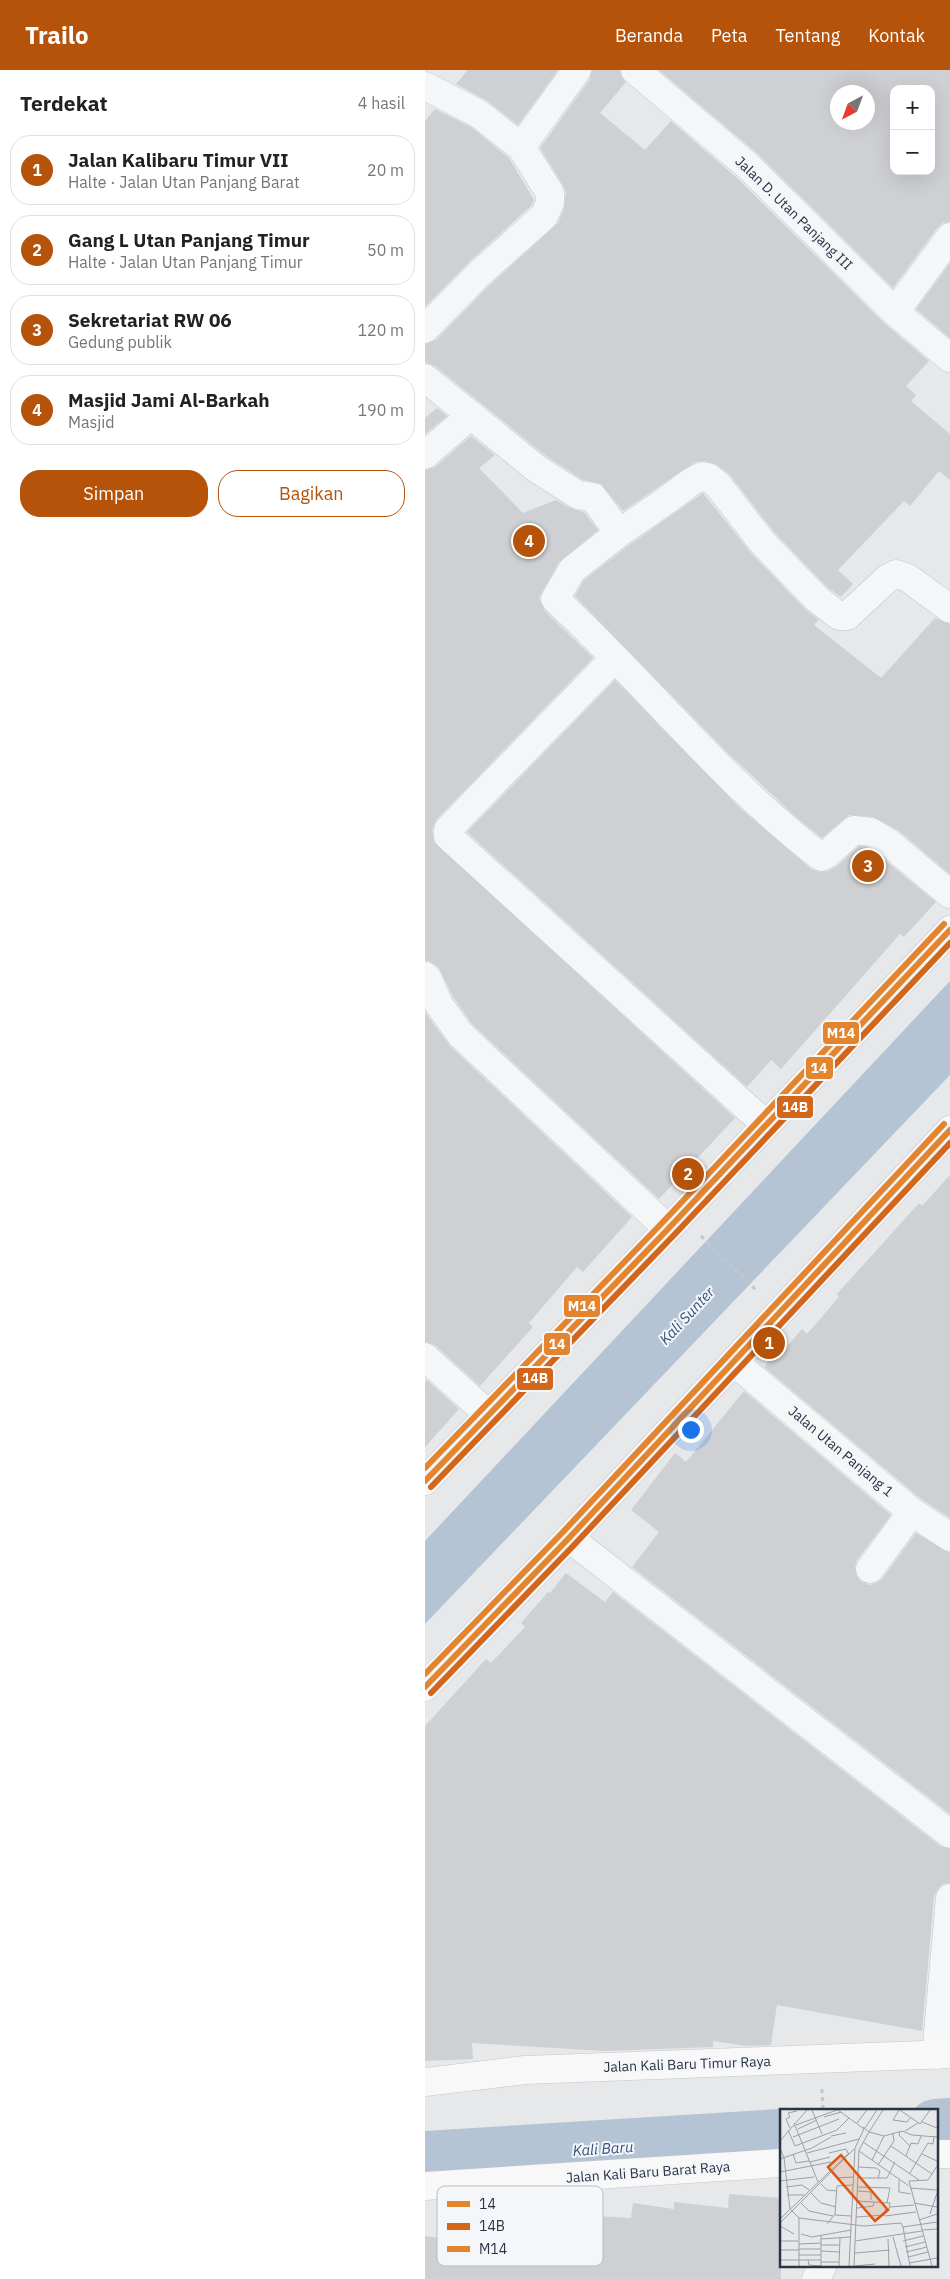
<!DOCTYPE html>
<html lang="id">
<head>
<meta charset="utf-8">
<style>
  body { margin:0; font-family:"IBM Plex Sans",sans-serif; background:#f6f6f6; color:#222 }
  .controls { position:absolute; right:15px; top:15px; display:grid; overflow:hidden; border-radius:10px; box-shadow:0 5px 20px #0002 }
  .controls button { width:45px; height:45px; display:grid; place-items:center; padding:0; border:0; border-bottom:1px solid #e0e0e0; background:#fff; color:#222; font:25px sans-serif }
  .compass { position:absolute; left:405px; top:15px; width:45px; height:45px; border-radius:50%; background:#fff; box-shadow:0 5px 20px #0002; rotate:221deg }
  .you { position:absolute; left:265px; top:1359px; width:18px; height:18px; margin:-12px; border:4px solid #fff; border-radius:50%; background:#1a73e8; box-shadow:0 0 0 8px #1a73e833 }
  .badge { display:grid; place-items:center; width:32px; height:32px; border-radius:50%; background:#b45309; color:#fff; font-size:16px; font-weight:700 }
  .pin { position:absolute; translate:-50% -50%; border:2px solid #fff; box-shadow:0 1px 5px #0006 }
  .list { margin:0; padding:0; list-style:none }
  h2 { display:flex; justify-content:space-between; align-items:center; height:65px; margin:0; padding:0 20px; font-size:21px }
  h2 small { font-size:16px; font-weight:400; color:#767676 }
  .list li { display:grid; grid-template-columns:32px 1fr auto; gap:15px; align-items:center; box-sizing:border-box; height:70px; margin:0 10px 10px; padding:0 10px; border:1px solid #e0e0e0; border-radius:20px }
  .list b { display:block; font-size:19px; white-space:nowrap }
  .list p { margin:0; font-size:16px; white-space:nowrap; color:#767676 }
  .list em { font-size:16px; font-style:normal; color:#767676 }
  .actions { display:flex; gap:10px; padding:15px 20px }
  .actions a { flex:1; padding:11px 0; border:1px solid #b45309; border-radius:20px; text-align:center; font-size:18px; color:#b45309 }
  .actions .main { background:#b45309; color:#fff }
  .map { position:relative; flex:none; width:525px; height:2209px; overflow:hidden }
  header { display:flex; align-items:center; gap:30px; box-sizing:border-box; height:70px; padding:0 25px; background:#b45309; color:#fff }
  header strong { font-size:24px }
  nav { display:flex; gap:28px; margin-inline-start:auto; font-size:18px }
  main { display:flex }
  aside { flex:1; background:#fff }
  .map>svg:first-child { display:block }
</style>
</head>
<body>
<header>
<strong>Trailo</strong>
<nav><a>Beranda</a><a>Peta</a><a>Tentang</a><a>Kontak</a></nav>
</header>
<main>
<aside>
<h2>Terdekat<small>4 hasil</small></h2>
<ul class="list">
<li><span class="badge">1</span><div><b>Jalan Kalibaru Timur VII</b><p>Halte · Jalan Utan Panjang Barat</p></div><em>20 m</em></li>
<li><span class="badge">2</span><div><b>Gang L Utan Panjang Timur</b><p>Halte · Jalan Utan Panjang Timur</p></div><em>50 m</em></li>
<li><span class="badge">3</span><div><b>Sekretariat RW 06</b><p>Gedung publik</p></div><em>120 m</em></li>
<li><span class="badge">4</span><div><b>Masjid Jami Al-Barkah</b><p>Masjid</p></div><em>190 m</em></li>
</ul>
<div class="actions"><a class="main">Simpan</a><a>Bagikan</a></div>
</aside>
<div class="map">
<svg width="525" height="2209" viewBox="0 0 525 2209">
  <rect width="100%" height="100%" fill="#e6e8ea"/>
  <path fill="#b4c4d5" d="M 525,911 L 525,1005 L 0,1554 L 0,1471 Z"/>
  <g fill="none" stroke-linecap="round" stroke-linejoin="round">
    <path stroke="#b4c4d5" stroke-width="58" d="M 511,2058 L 525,2057
      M 0,2090 L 356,2068"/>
  </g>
  <path fill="#ced0d3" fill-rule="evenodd" d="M 43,0 L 133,0 L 93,55 L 64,32 L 31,14 Z
    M 167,0 L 195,0 L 196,6 L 201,12 L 175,43 L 220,80 L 246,51 L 312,108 L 459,253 L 504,291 L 481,316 L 491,325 L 486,331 L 525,364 L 525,410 L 514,401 L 485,436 L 479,431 L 413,500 L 428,514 L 416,527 L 402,517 L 349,462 L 305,405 L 292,395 L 280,391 L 270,392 L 198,441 L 176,414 L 158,410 L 121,386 L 10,296 L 0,292 L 0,274 L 11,270 L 66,214 L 133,153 L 139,139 L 141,122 L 138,115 L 115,78 L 165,9 Z
    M 234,0 L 525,0 L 525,152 L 518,153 L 512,158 L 468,218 L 334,85 ZM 469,19 L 506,19 L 506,101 L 469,101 ZM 412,22 L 442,22 L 442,52 L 412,52 Z
    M 10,39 L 46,57 L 84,88 L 109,130 L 106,136 L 45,191 L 0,237 L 0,51 Z
    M 525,193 L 525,268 L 491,239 Z
    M 12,338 L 22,346 L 0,364 L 0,348 Z
    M 46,366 L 70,385 L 54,398 L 98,443 L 131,430 L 145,438 L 159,442 L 173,460 L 134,492 L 114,528 L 119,540 L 168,588 L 12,749 L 7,760 L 9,772 L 310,1048 L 234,1129 L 47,954 L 27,925 L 14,898 L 4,891 L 0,891 L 0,400 L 10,397 Z
    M 278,423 L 326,483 L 381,540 L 394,550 L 389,555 L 456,608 L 510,548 L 525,554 L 525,804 L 474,761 L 448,747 L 424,745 L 397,768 L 370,746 L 303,683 L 150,526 L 159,510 L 203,476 Z
    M 190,610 L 315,738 L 386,799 L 394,802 L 403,801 L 412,796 L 434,776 L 441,777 L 455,786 L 511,832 L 479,867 L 475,864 L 356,999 L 346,990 L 322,1017 L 42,762 Z
    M 0,942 L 24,975 L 207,1147 L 158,1202 L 152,1197 L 104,1253 L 108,1257 L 55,1316 L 10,1275 L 0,1272 Z
    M 525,1105 L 525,1448 L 496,1429 L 339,1297 L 353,1280 L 356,1283 L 377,1259 L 382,1264 L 414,1227 L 412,1224 L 458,1173 L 494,1133 L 497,1136 Z
    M 2,1310 L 34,1339 L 0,1377 L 0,1312 Z
    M 319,1321 L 466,1445 L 432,1490 L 430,1497 L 431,1505 L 435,1511 L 444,1515 L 451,1513 L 457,1509 L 491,1463 L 525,1483 L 525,1744 L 207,1497 L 234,1462 L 206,1440 L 250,1383 L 261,1392 Z
    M 141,1503 L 180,1532 L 188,1522 L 515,1776 L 525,1779 L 525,1813 L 518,1814 L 513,1819 L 509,1827 L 497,1961 L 352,1935 L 346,1975 L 322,1976 L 288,1971 L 288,1977 L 179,1981 L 47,1973 L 48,1989 L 0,1991 L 0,1656 L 61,1589 L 66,1593 L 100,1557 L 96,1553 L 123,1522 L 125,1523 Z
    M 304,2124 L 356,2128 L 354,2155 L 356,2155 L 356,2209 L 0,2209 L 0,2166 L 76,2176 L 79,2144 L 134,2148 L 134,2144 L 206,2148 L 208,2133 L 249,2139 L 249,2132 L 303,2138 Z"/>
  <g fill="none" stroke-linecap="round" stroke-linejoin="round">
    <g stroke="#c4c6c8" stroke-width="29">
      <path id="street" d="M 210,0 L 323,96 L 470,242 L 525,288
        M 0,16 L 54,44 L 96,77 L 125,123 L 125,133 L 119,146 L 55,203 L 0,259
        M 96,77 L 152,0
        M 470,242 L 525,167
        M 0,308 L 112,399 L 153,425 L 168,427 L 194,463 L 147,500 L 130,529 C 221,613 297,711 396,787 L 402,784 L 429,760 L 446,762 L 464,773 L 525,824
        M 0,385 L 46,345
        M 194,463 L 242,430 L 266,412 L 277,406 L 283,407 L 293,415 L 337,472 L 392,529 L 414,546 L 422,546 L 463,508 L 471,504 L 483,508 L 525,539
        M 190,588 L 36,746 L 23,760 L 23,766 L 340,1054
        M 0,906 L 3,909 L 13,933 L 35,964 L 243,1159
        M 0,1287 L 64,1345
        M 309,1292 L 487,1442 L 525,1467
        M 144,1468 L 525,1764
        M 445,1499 L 487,1442
        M 511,1985 L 525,1828
        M 391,2209 L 398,2195"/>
    </g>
    <g stroke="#c4c6c8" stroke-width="29">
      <path id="secondary" d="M 0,2012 L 100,2000 L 525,1984
        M 511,2084 L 525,2084
        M 0,2116 L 356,2093"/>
    </g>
    <g stroke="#c2c5c8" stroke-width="29">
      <path id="primary" d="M 0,1411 L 243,1159 L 525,860
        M 0,1617 L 144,1468 L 525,1060"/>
    </g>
    <path stroke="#c5c6ca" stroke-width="3" stroke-dasharray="4 4" stroke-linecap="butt" d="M 276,1166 L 331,1220
      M 397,2019 L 398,2040"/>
    <use href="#street" stroke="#f5f6f7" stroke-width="28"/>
    <use href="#secondary" stroke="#f8f8f8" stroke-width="28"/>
    <use href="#primary" stroke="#f8f8f8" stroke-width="28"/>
    <g stroke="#f4f6f9" stroke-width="10">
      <path id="bus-1" d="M 0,1411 L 243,1159 L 525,860
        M 0,1617 L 144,1468 L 525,1060"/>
    </g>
    <g stroke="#f4f6f9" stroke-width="10">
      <path id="bus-2" d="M 6,1417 L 249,1165 L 525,873
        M 6,1623 L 150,1474 L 525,1073"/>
    </g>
    <g stroke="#f4f6f9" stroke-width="10">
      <path id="bus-3" d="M 0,1398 L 237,1153 L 519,854
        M 0,1604 L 138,1462 L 519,1054"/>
    </g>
    <use href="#bus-1" stroke="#e3842f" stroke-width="6"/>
    <use href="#bus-2" stroke="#d2661b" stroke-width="6"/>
    <use href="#bus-3" stroke="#e3842f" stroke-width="6"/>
  </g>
  <g text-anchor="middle" stroke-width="4" stroke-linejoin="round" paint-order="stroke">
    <g font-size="14" fill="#2b3445" stroke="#f4f6f9">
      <text transform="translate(369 143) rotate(44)" y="5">Jalan D. Utan Panjang III</text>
      <text transform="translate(416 1381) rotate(40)" y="5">Jalan Utan Panjang 1</text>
      <text transform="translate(262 1994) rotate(-2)" y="5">Jalan Kali Baru Timur Raya</text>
      <text transform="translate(223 2102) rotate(-4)" y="5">Jalan Kali Baru Barat Raya</text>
    </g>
    <g font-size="15" font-style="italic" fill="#34527a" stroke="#f4f6f9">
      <text transform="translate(262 1246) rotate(-47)" y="5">Kali Sunter</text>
      <text transform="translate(178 2079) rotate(-4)" y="5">Kali Baru</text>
    </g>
  </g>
  <g transform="translate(355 2039)">
    <rect width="158" height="158" fill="#e6e8ea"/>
    <path fill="none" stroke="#9ba0a8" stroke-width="1" d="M 32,1 L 42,25M 58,1 L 84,20 L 75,39 L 69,157M 119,1 L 113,11 L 127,13 L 130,9M 120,1 L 140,15 L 150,1M 44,8 L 61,3M 142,13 L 157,19M 14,14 L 38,73M 77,14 L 87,1M 16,16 L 57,1M 10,19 L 6,10 L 10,8 L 8,4 L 17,2M 85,19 L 97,1M 18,20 L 37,11M 8,21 L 15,37 L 57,21 L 69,9M 125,22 L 138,14M 89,23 L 104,27 L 122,22 L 132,26 L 157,28M 89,23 L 103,1M 120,23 L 119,26 L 130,37M 51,27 L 66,24M 13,28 L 59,10M 0,32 L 27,1M 83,33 L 139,71M 111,37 L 152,65M 0,39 L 4,49 L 10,100M 79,42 L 129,77M 27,44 L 79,30M 49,44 L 66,40 L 68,44M 13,45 L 16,54 L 29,52M 142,45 L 157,52M 126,47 L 131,34 L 138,35 L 141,27M 0,50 L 32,39 L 51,28M 92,51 L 104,27M 30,53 L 50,48M 98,56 L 114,32 L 113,25M 78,58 L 96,59 L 100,62 L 98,69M 0,63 L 51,53M 53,63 L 57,69 L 73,68M 130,64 L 148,34 L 153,35 L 154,27M 78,69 L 107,69 L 115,53M 119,71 L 119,83 L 131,85M 0,72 L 34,68M 41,75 L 47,81 L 57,82M 6,78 L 22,76 L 29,81M 77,78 L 110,79 L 107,94M 130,79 L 157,81M 78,82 L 91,83 L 91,91M 31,84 L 41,94 L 56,98M 7,86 L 24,86M 77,92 L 110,94 L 109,100 L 104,101M 21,94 L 29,102 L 53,107M 134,94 L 157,98M 110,98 L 134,96M 77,99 L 93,97 L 94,94M 11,101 L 19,109 L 19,157M 150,105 L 157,84M 55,106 L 71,107M 105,107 L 136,103M 76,108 L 105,106M 19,109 L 84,117 L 121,114 L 123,118M 0,110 L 69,44M 139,111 L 157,105M 0,114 L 74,40M 47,115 L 55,105 L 57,77 L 73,76M 0,117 L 14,125M 123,118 L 130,157M 123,118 L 157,113M 142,121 L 157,120M 21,125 L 32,128 L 71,121M 41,126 L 41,157M 113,128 L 121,157M 41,130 L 70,128M 108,130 L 109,157M 0,132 L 18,132M 75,132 L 142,122M 123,132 L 143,127M 19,135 L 41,134M 41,136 L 60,136M 125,138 L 145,133M 19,140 L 41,140M 0,141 L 19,141M 41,142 L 59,143M 126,143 L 147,138M 75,144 L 110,141M 19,146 L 41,146M 128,148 L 148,143M 0,151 L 41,151M 28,151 L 29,156 L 41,157M 41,153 L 59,153M 129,154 L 157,149M 59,157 L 60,129M 74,157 L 79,41 L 89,23 L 83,18M 75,157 L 95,155M 152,157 L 129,72 L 148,71 L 157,57"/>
    <path fill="#df570f" fill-opacity="0.15" stroke="#df570f" stroke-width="2.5" d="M 61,46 L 108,101 L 95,112 L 48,58 Z"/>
    <rect width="158" height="158" fill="none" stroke="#2b3445" stroke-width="2.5"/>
  </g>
  <rect x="12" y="2116" width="166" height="80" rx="8" fill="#f4f6f9" stroke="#b8bcc3" stroke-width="1"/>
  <rect x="22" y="2131" width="23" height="6" fill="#e3842f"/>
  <rect x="22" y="2153" width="23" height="7" fill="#d2661b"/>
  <rect x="22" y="2176" width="23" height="6" fill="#e3842f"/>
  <g font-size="14" fill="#2b3445">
    <text x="54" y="2139">14</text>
    <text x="54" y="2161">14B</text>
    <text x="54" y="2184">M14</text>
  </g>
  <g stroke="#f4f6f9" stroke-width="2">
    <rect x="397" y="951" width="38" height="24" rx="5" fill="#e3842f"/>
    <rect x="380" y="986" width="29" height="24" rx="5" fill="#e3842f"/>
    <rect x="351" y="1025" width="38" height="24" rx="5" fill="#d2661b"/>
    <rect x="138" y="1224" width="38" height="24" rx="5" fill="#e3842f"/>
    <rect x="118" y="1262" width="28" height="24" rx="5" fill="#e3842f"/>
    <rect x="91" y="1297" width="38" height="24" rx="5" fill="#d2661b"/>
  </g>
  <g font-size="14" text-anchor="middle" font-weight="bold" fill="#fff">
    <text x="416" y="968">M14</text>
    <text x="394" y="1003">14</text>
    <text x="370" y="1042">14B</text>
    <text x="157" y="1241">M14</text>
    <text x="132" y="1279">14</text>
    <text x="110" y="1313">14B</text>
  </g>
</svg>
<div class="controls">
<button>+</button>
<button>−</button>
</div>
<svg class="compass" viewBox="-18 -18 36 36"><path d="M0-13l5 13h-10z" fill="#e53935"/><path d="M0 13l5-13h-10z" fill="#767676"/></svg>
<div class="you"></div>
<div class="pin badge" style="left:344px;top:1273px">1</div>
<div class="pin badge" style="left:263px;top:1104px">2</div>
<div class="pin badge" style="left:443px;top:796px">3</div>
<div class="pin badge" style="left:104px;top:471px">4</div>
</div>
</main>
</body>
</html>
